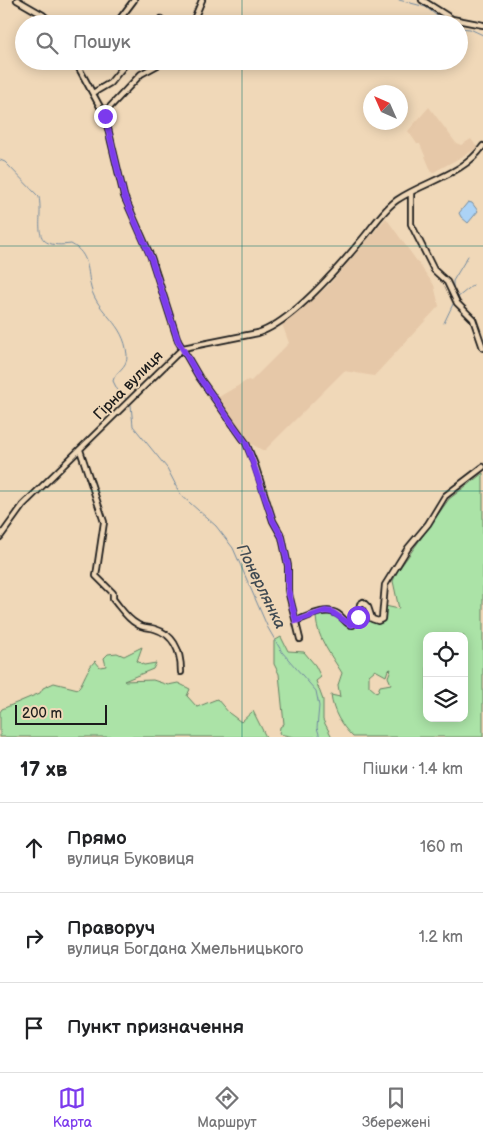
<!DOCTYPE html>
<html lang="uk">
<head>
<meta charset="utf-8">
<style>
  body { margin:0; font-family:"Balsamiq Sans",sans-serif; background:#f2f2f2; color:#202124 }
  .controls { position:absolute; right:15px; bottom:15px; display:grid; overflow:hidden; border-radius:10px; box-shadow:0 2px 12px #0003 }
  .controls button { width:45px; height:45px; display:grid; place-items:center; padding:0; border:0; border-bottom:1px solid #e0e0e0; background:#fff; color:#202124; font:25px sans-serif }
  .compass { position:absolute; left:363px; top:85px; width:45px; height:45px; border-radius:50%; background:#fff; box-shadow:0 2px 12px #0003; rotate:315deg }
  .scale { position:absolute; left:15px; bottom:12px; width:92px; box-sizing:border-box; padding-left:5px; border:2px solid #1c1c1c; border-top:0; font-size:14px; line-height:18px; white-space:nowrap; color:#1c1c1c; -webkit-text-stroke:4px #f0d8b8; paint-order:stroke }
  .stop { position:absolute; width:15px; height:15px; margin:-11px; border:4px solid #7c3aed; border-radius:50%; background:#fff }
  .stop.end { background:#7c3aed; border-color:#fff; box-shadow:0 1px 5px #0008 }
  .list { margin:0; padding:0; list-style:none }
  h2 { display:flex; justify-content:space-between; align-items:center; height:65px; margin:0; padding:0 20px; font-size:21px }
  h2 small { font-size:16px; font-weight:400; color:#757577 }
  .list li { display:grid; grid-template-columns:32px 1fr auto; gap:15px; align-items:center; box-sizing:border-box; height:90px; padding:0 20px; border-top:1px solid #e0e0e0 }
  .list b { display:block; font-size:19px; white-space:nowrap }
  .list p { margin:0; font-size:16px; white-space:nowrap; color:#757577 }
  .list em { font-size:16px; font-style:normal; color:#757577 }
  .icon { flex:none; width:28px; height:28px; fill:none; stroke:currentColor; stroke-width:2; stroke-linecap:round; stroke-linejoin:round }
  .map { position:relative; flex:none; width:483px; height:737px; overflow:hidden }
  .search { position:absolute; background:#fff; box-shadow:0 2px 12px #0003; left:15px; right:15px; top:15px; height:55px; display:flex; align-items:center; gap:12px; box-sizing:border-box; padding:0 18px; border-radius:28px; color:#757577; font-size:19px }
  .sheet { height:335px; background:#fff }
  nav { display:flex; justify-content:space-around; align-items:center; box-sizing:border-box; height:70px; border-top:1px solid #e0e0e0; background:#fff; font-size:14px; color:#757577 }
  nav a { display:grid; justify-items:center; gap:2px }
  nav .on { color:#7c3aed }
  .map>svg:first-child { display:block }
</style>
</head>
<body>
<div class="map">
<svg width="483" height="737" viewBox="0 0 483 737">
  <rect width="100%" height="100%" fill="#f0d8b8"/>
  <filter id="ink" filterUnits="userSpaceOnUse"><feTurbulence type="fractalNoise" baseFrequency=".02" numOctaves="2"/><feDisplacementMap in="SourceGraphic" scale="10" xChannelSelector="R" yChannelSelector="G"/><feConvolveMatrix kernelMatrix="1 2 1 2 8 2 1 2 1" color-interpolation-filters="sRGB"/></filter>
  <g filter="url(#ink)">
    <path fill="#e6c8a8" d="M 429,107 L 456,143 L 461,145 L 471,139 L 478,148 L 432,173 L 420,144 L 417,144 L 408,131 Z
      M 386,218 L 434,285 L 439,306 L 374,376 L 344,371 L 264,451 L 246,441 L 217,398 L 248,380 L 251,381 L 289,343 L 282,324 L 328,286 Z"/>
    <path fill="#abe3a7" stroke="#648062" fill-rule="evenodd" d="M 483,473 L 483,737 L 353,737 C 341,725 333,712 331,695 L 340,697 L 338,685 L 342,673 C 331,655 317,638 316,617 C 332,612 338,618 351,628 L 358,623 L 362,604 L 365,604 L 369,618 L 375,623 L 380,622 L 385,606 L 399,609 L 393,581 L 397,572 L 449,499 ZM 427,636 L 464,636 L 464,718 L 427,718 ZM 391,669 L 388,677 L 391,684 L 380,686 L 377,693 L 369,686 L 369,675 L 375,670 L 386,676 L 388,670 Z
      M 281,637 L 288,651 L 304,652 L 315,665 L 321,677 L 316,681 L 323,700 L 323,720 L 332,737 L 294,737 L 279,734 L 280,727 L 284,724 L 279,674 L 274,664 L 274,641 Z
      M 142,647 L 137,661 L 144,665 L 156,663 L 153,669 L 124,681 L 153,680 L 168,685 L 178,683 L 190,689 L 187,696 L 197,707 L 217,699 L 229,713 L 241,722 L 253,711 L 266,737 L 0,737 L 0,712 L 2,709 L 40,693 L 43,688 L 54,683 L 78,689 C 85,679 86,670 95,661 L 100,667 L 106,666 L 104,658 L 108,654 L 117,653 L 124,656 Z"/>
    <path fill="#acd3f6" stroke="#728a9f" d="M 468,202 L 472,203 L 478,211 L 468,223 L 461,217 L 459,213 Z"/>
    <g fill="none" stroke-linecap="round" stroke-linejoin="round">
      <path stroke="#728a9f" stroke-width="1" d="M 399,0 L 426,7 L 447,24
        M 459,28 L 470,29 L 483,35
        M 0,160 L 5,162 L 39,197 C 44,223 27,250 71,244 C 90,254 87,271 91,288 C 98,314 124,322 127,355 C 128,368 115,371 113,381 L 119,393 L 127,400
        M 453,289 L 453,281 L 468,256
        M 457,298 L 473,285
        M 444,323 L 454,302
        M 131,405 L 133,426 L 167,468 L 181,495 L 216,526 L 233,548 L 268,628 L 282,652 L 316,691 L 319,706 L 317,728 L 320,737"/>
      <g stroke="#1c1c1c" stroke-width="8">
        <path id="minor" d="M 17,0 L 43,15 L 53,24
          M 422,0 L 452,19 L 483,25
          M 116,24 L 134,0
          M 157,24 L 161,19
          M 192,24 L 202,0
          M 75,61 L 105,116 L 124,196 L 151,257 L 178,341 L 199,377 L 246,443 L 255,465 L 273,521 L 282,537 L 288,566 L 288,590 L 300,639
          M 79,68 L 86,61
          M 93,93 L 110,83 L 128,61
          M 102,110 L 109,108 L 141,74 L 165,61
          M 411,193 L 411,224 L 434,270 L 447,282 L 457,303 L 473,319 L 483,348
          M 80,450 L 104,522 L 96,576 L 113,593 L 113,599 C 120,607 127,619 137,624 C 142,628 149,627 155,629 C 175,635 181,653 181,672
          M 0,537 L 23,505 L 183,348 L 258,333 C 292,322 341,265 364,237 C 374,225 384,209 397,200 C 425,181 463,175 483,146
          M 296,621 C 307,617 326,606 338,614 C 344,618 346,625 353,625 L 358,617 L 360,604 L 363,602 L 368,607 L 372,619 L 378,621 L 382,619 L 385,585 L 408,548 L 428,524 L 445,496 L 483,467"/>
      </g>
      <use href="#minor" stroke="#f0d8b8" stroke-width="4.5"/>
    </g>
  </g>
  <g fill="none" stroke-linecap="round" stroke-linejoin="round" filter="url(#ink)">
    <path stroke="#7c3aed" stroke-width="6" d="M 105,116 L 124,196 L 151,258 L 178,341 L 199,377 L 246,443 L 273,521 L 282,537 L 288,566 L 288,590 L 296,621 L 325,611 L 332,612 L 351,625 L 356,622 L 358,617"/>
  </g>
  <path fill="none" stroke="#0f766e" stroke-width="1" stroke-opacity="0.55" d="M 242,0 L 242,24M 242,61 L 242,737M 0,246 L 483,246M 0,491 L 483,491"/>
  <g text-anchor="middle" stroke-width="4" stroke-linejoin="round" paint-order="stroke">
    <g font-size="15" fill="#1c1c1c" stroke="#f0d8b8">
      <text transform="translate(128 385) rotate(-45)" y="5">Гірна вулиця</text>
    </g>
    <g font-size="16" font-style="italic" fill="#404a52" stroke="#f0d8b8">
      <text transform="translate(262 586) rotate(64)" y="6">Понерлянка</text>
    </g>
  </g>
</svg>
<div class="controls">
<button><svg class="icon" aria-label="locate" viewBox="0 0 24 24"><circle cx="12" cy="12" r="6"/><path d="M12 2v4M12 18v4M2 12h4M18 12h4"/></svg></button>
<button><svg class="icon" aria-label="layers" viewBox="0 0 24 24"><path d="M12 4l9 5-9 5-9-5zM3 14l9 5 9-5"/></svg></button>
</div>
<svg class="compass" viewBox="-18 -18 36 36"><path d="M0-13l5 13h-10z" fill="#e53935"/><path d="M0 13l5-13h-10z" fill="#757577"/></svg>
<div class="scale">200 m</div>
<div class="stop" style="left:358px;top:617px"></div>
<div class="stop end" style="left:105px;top:116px"></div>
<div class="search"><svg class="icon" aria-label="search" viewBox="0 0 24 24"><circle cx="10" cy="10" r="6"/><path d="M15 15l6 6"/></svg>Пошук</div>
</div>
<section class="sheet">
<h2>17 хв<small>Пішки · 1.4 km</small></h2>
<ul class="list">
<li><svg class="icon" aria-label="ahead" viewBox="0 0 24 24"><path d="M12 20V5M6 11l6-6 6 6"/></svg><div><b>Прямо</b><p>вулиця Буковиця</p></div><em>160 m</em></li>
<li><svg class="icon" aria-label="right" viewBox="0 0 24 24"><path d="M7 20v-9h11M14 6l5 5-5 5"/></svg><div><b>Праворуч</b><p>вулиця Богдана Хмельницького</p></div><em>1.2 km</em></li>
<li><svg class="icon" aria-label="arrive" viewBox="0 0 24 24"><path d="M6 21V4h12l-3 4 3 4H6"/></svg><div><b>Пункт призначення</b></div></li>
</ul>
</section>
<nav>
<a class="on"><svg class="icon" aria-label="map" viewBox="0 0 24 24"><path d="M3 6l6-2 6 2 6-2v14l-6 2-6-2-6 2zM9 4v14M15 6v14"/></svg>Карта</a>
<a><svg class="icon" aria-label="directions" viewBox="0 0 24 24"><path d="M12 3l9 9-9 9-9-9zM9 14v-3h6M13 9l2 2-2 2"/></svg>Маршрут</a>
<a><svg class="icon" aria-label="saved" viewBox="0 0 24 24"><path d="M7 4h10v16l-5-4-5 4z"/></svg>Збережені</a>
</nav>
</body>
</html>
